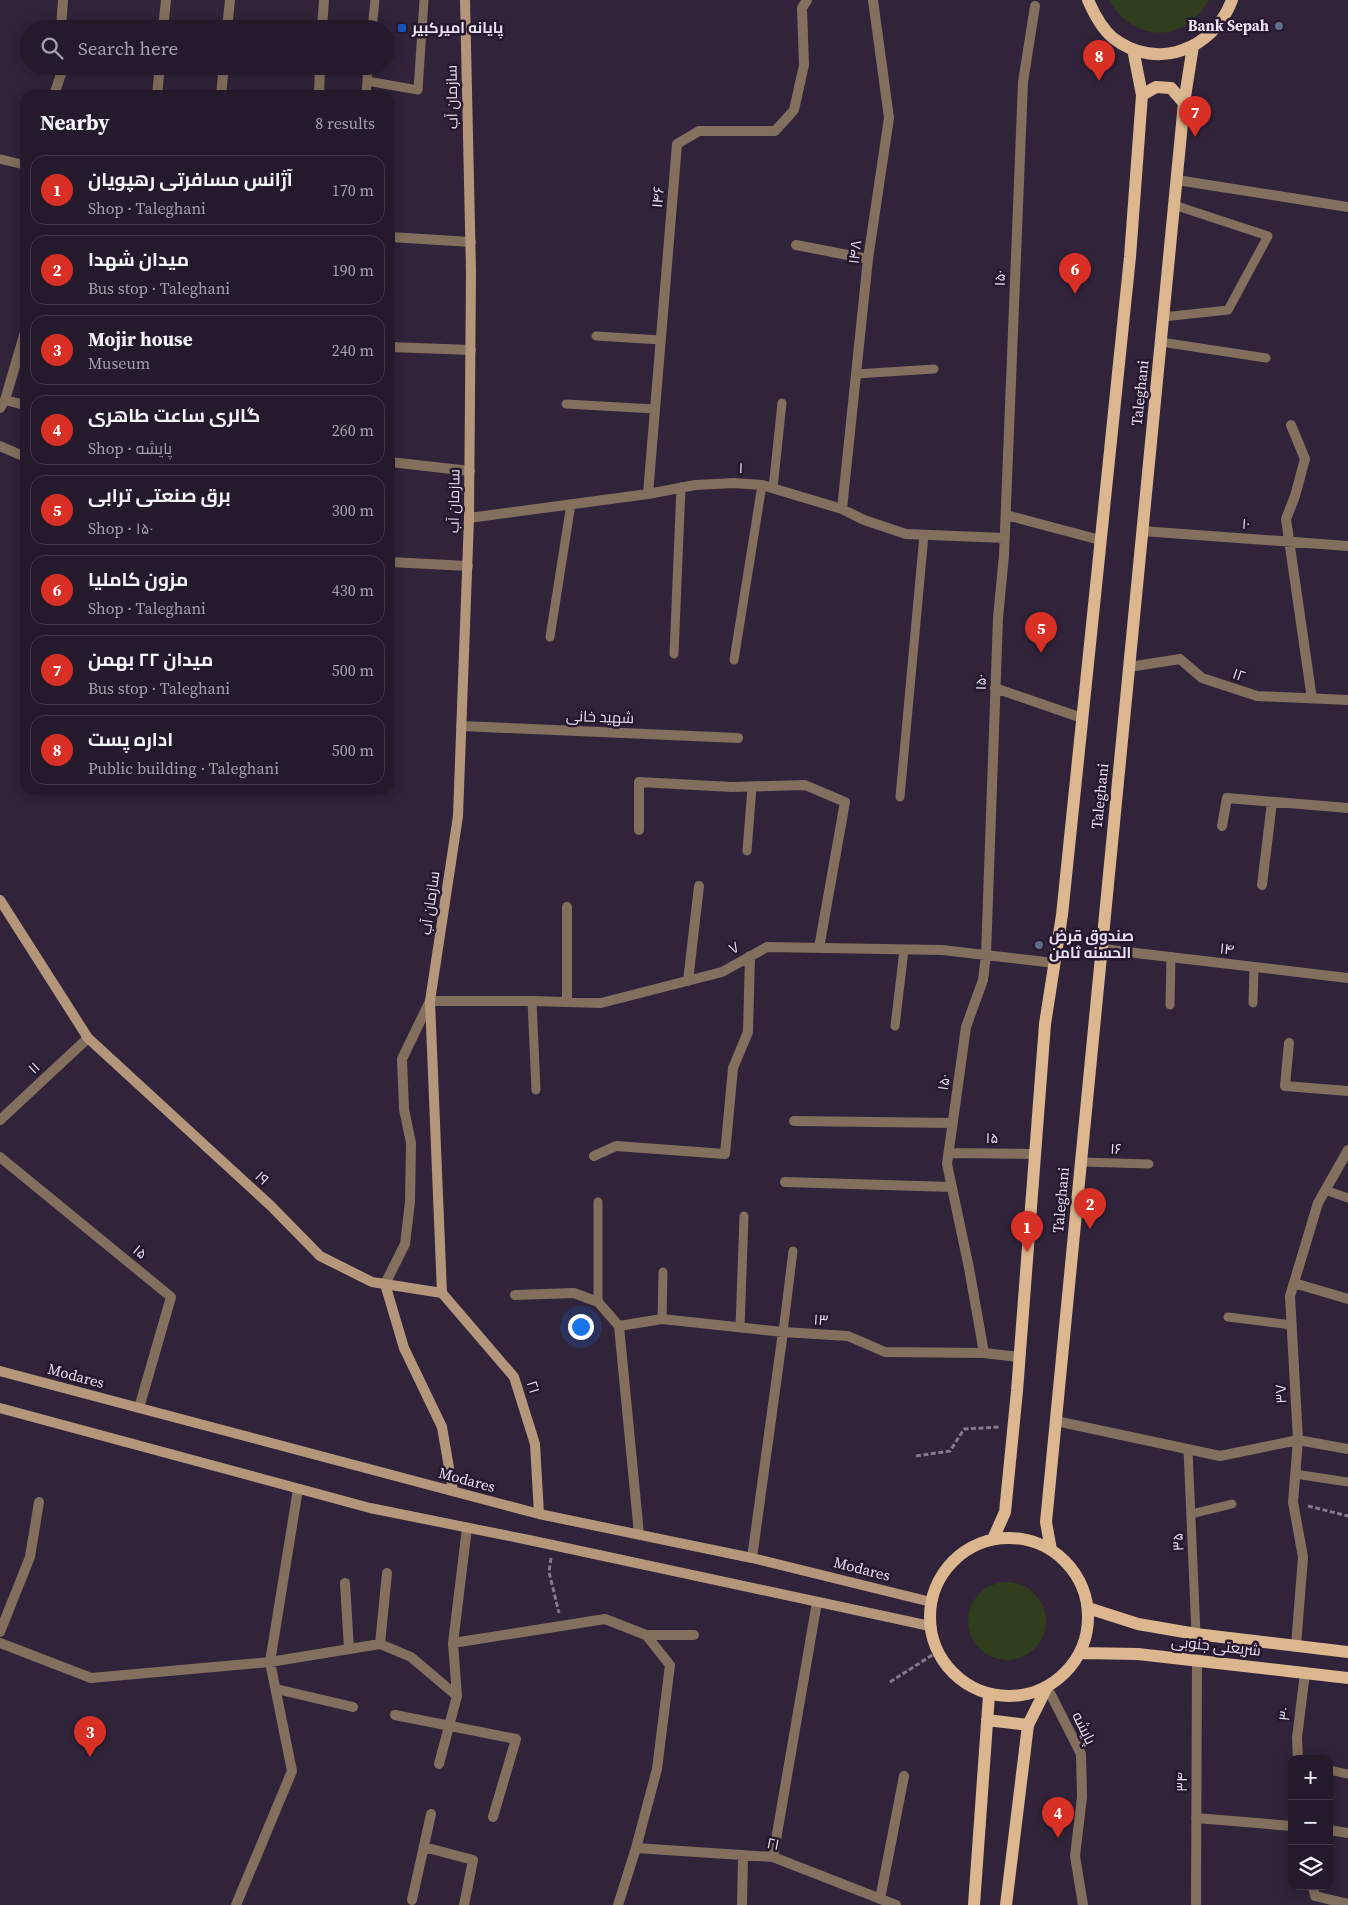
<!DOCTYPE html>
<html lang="en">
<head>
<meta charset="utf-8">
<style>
  body { margin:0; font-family:"Source Serif 4",Cairo,serif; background:#2c2334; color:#f1f3f6 }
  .controls { position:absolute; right:15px; bottom:15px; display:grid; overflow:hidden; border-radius:10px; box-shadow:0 2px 12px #0003 }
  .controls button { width:45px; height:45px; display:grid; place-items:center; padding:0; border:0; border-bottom:1px solid #413848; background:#241a2c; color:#f1f3f6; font:25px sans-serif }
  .you { position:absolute; left:580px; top:1326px; width:18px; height:18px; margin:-12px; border:4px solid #fff; border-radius:50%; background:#1a73e8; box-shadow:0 0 0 8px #1a73e833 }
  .badge { display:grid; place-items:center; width:32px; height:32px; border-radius:50%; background:#d93025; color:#fff; font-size:16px; font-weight:700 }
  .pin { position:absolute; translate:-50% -41px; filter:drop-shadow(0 1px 2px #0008) }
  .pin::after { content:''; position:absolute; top:26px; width:18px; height:15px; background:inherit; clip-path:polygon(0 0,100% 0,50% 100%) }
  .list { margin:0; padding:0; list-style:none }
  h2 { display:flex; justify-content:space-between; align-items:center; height:65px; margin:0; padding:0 20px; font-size:21px }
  h2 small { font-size:16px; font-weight:400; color:#a3a1a9 }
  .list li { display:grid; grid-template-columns:32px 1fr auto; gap:15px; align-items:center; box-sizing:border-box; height:70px; margin:0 10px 10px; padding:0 10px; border:1px solid #413848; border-radius:15px }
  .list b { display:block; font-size:19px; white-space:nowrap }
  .list p { margin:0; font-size:16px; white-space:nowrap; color:#a3a1a9 }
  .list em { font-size:16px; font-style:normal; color:#a3a1a9 }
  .icon { flex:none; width:28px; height:28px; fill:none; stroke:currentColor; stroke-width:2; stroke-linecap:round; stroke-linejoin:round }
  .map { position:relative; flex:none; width:1348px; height:1905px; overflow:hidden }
  .search { position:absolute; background:#241a2c; box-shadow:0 2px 12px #0003; left:20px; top:20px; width:375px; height:55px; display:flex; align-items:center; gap:12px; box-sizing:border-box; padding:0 18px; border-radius:28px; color:#a3a1a9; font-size:19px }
  .panel { position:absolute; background:#241a2c; box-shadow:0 2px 12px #0003; left:20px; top:90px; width:375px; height:705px; border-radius:15px }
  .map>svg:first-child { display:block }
</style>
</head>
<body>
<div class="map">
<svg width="1348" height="1905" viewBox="0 0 1348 1905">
  <rect width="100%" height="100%" fill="#30233a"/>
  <path fill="#303e1d" d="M 1109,0 L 1209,0 C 1185,44 1134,43 1109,0 Z
    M968 1621a39 39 0 1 1 78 0a39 39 0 1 1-78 0Z"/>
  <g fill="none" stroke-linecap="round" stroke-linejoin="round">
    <path stroke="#85798d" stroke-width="3" stroke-dasharray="5 2.5" stroke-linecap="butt" d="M 916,1456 L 950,1451 L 964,1429 L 1000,1427
      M 1308,1506 L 1348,1516
      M 551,1558 L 549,1572 L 559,1613
      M 890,1682 L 937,1652"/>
    <path stroke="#826f5d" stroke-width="9" d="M 372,29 L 375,0
      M 367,81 L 418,90 L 424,0
      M 366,95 L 368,66
      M 0,159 L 25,165
      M 1163,317 L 1228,310 L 1268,236 L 1174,205
      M 596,336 L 661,340
      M 1161,342 L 1266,358
      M 856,374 L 934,369
      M 566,404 L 655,409
      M 773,488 L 782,403
      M 550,637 L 571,504
      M 674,654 L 681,487
      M 734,660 L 762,485
      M 900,797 L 924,535
      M 747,851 L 752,787
      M 532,1001 L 536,1090
      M 1253,1003 L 1254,967
      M 1170,1005 L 1171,957
      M 895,1026 L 904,950
      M 1081,1162 L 1149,1164
      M 1325,1190 L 1348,1198
      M 598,1302 L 598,1202
      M 1228,1317 L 1292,1325
      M 662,1319 L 663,1272
      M 740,1327 L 744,1216
      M 783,1332 L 793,1251
      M 1188,1449 L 1196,1634
      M 1295,1474 L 1348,1482
      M 1191,1514 L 1232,1504
      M 1329,1770 L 1348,1774"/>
    <path stroke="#826f5d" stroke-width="10" d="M 61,29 L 63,0
      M 163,29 L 166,0
      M 227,29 L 230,0
      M 322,29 L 324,0
      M 54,95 L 61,74 L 61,66
      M 157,95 L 160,66
      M 221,95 L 224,66
      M 319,95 L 320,66
      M 1177,180 L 1348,207
      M 390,237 L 471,242
      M 796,245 L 868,259
      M 390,347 L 471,350
      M 5,400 L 25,405
      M 0,408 L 5,400 L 25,332
      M 1291,425 L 1305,459 L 1295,496 L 1286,519 L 1312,699
      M 0,446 L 25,457
      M 390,462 L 470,471
      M 648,494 L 677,144 L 699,131 L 775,131 L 794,110 L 804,65 L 802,8 L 807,0
      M 842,509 L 868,259 L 889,118 L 873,0
      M 1006,515 L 1100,540
      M 469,518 L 648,494 L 695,485 L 734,483 L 762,485 L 842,509 L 864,520 L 906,534 L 1005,538
      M 1142,531 L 1348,546
      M 390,562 L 468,566
      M 1129,667 L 1180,659 L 1202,678 L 1257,696 L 1348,700
      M 995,688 L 1082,718
      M 461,726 L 738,738
      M 1222,826 L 1227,798 L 1348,808
      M 639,830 L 639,782 L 732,787 L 805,785 L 845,802 L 819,948
      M 1262,885 L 1272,802
      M 1102,949 L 1348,978
      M 688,981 L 699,886
      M 567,1002 L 567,907
      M 1289,1043 L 1285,1086 L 1348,1091
      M 0,1120 L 88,1038
      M 794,1121 L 953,1123
      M 949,1153 L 1035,1154
      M 594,1156 L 616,1146 L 725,1154 L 733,1068 L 748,1032 L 750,956
      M 0,1157 L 171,1297 L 139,1408
      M 785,1182 L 952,1187
      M 1294,1283 L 1348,1299
      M 385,1284 L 405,1244 L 410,1202 L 411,1143 L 404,1109 L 402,1059 L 430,1001 L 532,1001 L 601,1003 L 722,972 L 767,947 L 942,950 L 1054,963
      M 515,1295 L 574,1293 L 598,1302 L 619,1326 L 639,1534
      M 619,1326 L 662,1319 L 783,1332 L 848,1336 L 885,1352 L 984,1353 L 1019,1357
      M 984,1353 L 969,1268 L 947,1164 L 966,1027 L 983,980 L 986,955 L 998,618 L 1004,555 L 1023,82 L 1035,6
      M 1056,1421 L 1220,1456 L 1298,1440 L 1348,1449
      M 752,1558 L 783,1332
      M 345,1583 L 349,1649
      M 0,1632 L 30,1557 L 39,1502
      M 646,1635 L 694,1635
      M 0,1643 L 91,1678 L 270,1662 L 380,1644 L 411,1657 L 457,1696
      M 453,1643 L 605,1619 L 646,1635 L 670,1665 L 657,1769 L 636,1848 L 618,1905
      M 380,1644 L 387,1573
      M 1296,1646 L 1303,1557 L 1293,1502 L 1298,1440 L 1290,1296 L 1318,1203 L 1348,1150
      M 1047,1687 L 1081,1754 L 1082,1797 L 1075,1856 L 1083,1905
      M 276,1689 L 353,1707
      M 395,1715 L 516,1739 L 493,1817
      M 1298,1759 L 1297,1738 L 1305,1673
      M 439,1764 L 457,1696 L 453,1643 L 467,1528
      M 1196,1818 L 1292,1826
      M 1329,1830 L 1348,1833
      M 424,1847 L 473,1860 L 464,1905
      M 636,1848 L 773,1857 L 896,1905
      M 773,1857 L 817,1602
      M 1313,1886 L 1315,1896 L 1348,1904
      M 880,1899 L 904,1776
      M 412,1900 L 431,1814
      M 236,1905 L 292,1771 L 270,1662 L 298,1489
      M 742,1905 L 743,1855
      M 1196,1905 L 1197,1660"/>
    <path stroke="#b4977a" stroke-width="10" d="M 0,900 L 88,1038 L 271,1206 L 320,1256 L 372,1282 L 442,1293
      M 385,1284 L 404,1348 L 442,1427 L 453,1491
      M 442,1293 L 430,1001 L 458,816 L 469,518 L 471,272 L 465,0
      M 442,1293 L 514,1377 L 535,1444 L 539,1514
      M 0,1371 L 539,1514 L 752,1558 L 931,1602
      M 0,1408 L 370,1508 L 529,1540 L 930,1626"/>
    <path stroke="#dbb68f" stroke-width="12" d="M 1088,0 C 1094,14 1101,28 1113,38 C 1157,72 1214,49 1232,0
      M 1142,95 L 1156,87 L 1171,88 L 1184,103
      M930 1617a79 79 0 1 1 158 0a79 79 0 1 1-158 0Z
      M 993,1539 L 1005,1512 L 1017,1391 L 1045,1024 L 1062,915 L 1130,257 L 1142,95 L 1133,49
      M 1051,1550 L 1046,1522 L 1184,103 L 1193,46
      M 1088,1608 L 1138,1624 L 1196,1634 L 1348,1652
      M 1080,1653 L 1138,1654 L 1348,1678
      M 987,1720 L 1028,1725
      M 974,1905 L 989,1695
      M 1006,1905 L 1028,1725 L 1047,1687"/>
  </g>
  <g fill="#5c6f8a" stroke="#26192f" stroke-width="2">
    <circle cx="1279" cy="26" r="5"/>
    <circle cx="1039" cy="945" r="5"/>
  </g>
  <rect fill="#1a4fb4" stroke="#26192f" stroke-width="2" x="397" y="23" width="10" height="10" rx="2.5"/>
  <g text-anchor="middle" stroke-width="5" stroke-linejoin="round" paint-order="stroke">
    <g font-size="15" font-weight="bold" fill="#e9e0f0" stroke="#26192f" text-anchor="start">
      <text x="1269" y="31" text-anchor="end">Bank Sepah</text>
      <text x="412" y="33">پایانه امیرکبیر</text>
      <text x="1049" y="941">صندوق قرض<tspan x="1049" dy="17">الحسنه ثامن</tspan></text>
    </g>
    <g font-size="15" fill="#e9e0f0" stroke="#26192f">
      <text transform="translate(452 97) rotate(-91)" y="5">سازمان آب</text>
      <text transform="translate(658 197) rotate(-85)" y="5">۱۴۶</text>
      <text transform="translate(855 252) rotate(-83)" y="5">۱۴۸</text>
      <text transform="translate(1000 278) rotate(-88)" y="5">۱۵۰</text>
      <text transform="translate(1140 393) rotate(-84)" y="5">Taleghani</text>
      <text transform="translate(741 468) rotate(2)" y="5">۱</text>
      <text transform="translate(454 501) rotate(-89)" y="5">سازمان آب</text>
      <text transform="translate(1246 524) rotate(4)" y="5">۱۰</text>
      <text transform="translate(1239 675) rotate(19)" y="5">۱۲</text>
      <text transform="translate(981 682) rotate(-88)" y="5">۱۵۰</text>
      <text transform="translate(600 717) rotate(2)" y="5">شهید خانی</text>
      <text transform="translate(1100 796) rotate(-84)" y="5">Taleghani</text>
      <text transform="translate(430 903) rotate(-82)" y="5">سازمان آب</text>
      <text transform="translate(734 948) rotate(-28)" y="5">۷</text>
      <text transform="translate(1227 949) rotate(6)" y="5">۱۴</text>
      <text transform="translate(34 1068) rotate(-43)" y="5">۱۱</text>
      <text transform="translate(944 1082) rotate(-82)" y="5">۱۵۰</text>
      <text transform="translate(992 1138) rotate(1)" y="5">۱۵</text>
      <text transform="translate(1116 1149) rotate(2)" y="5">۱۶</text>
      <text transform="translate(262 1178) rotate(43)" y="5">۱۹</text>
      <text transform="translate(1061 1200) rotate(-85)" y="5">Taleghani</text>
      <text transform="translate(140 1252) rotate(39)" y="5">۱۵</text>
      <text transform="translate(821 1320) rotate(4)" y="5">۱۳</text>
      <text transform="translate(76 1376) rotate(15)" y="5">Modares</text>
      <text transform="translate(533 1387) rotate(73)" y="5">۲۱</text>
      <text transform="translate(1281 1394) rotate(-93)" y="5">۳۷</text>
      <text transform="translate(467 1480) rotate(15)" y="5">Modares</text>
      <text transform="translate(1178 1542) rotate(-93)" y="5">۳۵</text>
      <text transform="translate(862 1569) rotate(14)" y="5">Modares</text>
      <text transform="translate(1216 1646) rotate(6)" y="5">شریعتی جنوبی</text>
      <text transform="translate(1285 1714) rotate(-83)" y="5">۳۰</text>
      <text transform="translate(1084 1728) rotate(64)" y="5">پایشه</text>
      <text transform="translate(1182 1782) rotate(-90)" y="5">۳۴</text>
      <text transform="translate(773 1844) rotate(11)" y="5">۲۱</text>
    </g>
  </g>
</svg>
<div class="controls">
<button>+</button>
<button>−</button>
<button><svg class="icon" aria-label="layers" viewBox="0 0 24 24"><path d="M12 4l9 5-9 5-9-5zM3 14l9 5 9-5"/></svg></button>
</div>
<div class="you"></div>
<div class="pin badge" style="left:1027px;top:1252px">1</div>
<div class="pin badge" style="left:1090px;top:1229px">2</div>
<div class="pin badge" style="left:90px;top:1757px">3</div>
<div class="pin badge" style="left:1058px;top:1838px">4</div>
<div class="pin badge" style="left:1041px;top:653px">5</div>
<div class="pin badge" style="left:1075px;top:294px">6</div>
<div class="pin badge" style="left:1195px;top:137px">7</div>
<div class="pin badge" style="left:1099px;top:81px">8</div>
<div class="search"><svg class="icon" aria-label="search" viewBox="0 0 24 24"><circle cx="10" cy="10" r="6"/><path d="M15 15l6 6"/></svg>Search here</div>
<section class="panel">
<h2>Nearby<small>8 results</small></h2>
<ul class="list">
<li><span class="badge">1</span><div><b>آژانس مسافرتی رهپویان</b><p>Shop · Taleghani</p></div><em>170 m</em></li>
<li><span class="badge">2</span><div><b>میدان شهدا</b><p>Bus stop · Taleghani</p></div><em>190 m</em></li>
<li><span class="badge">3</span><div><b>Mojir house</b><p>Museum</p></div><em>240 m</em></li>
<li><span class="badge">4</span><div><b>گالری ساعت طاهری</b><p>Shop · پایشه</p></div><em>260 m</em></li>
<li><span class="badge">5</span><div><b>برق صنعتی ترابی</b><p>Shop · ۱۵۰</p></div><em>300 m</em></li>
<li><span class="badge">6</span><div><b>مزون کاملیا</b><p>Shop · Taleghani</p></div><em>430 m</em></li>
<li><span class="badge">7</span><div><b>میدان ۲۲ بهمن</b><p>Bus stop · Taleghani</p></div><em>500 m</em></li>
<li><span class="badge">8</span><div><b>اداره پست</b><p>Public building · Taleghani</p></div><em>500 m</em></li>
</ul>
</section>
</div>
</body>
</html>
